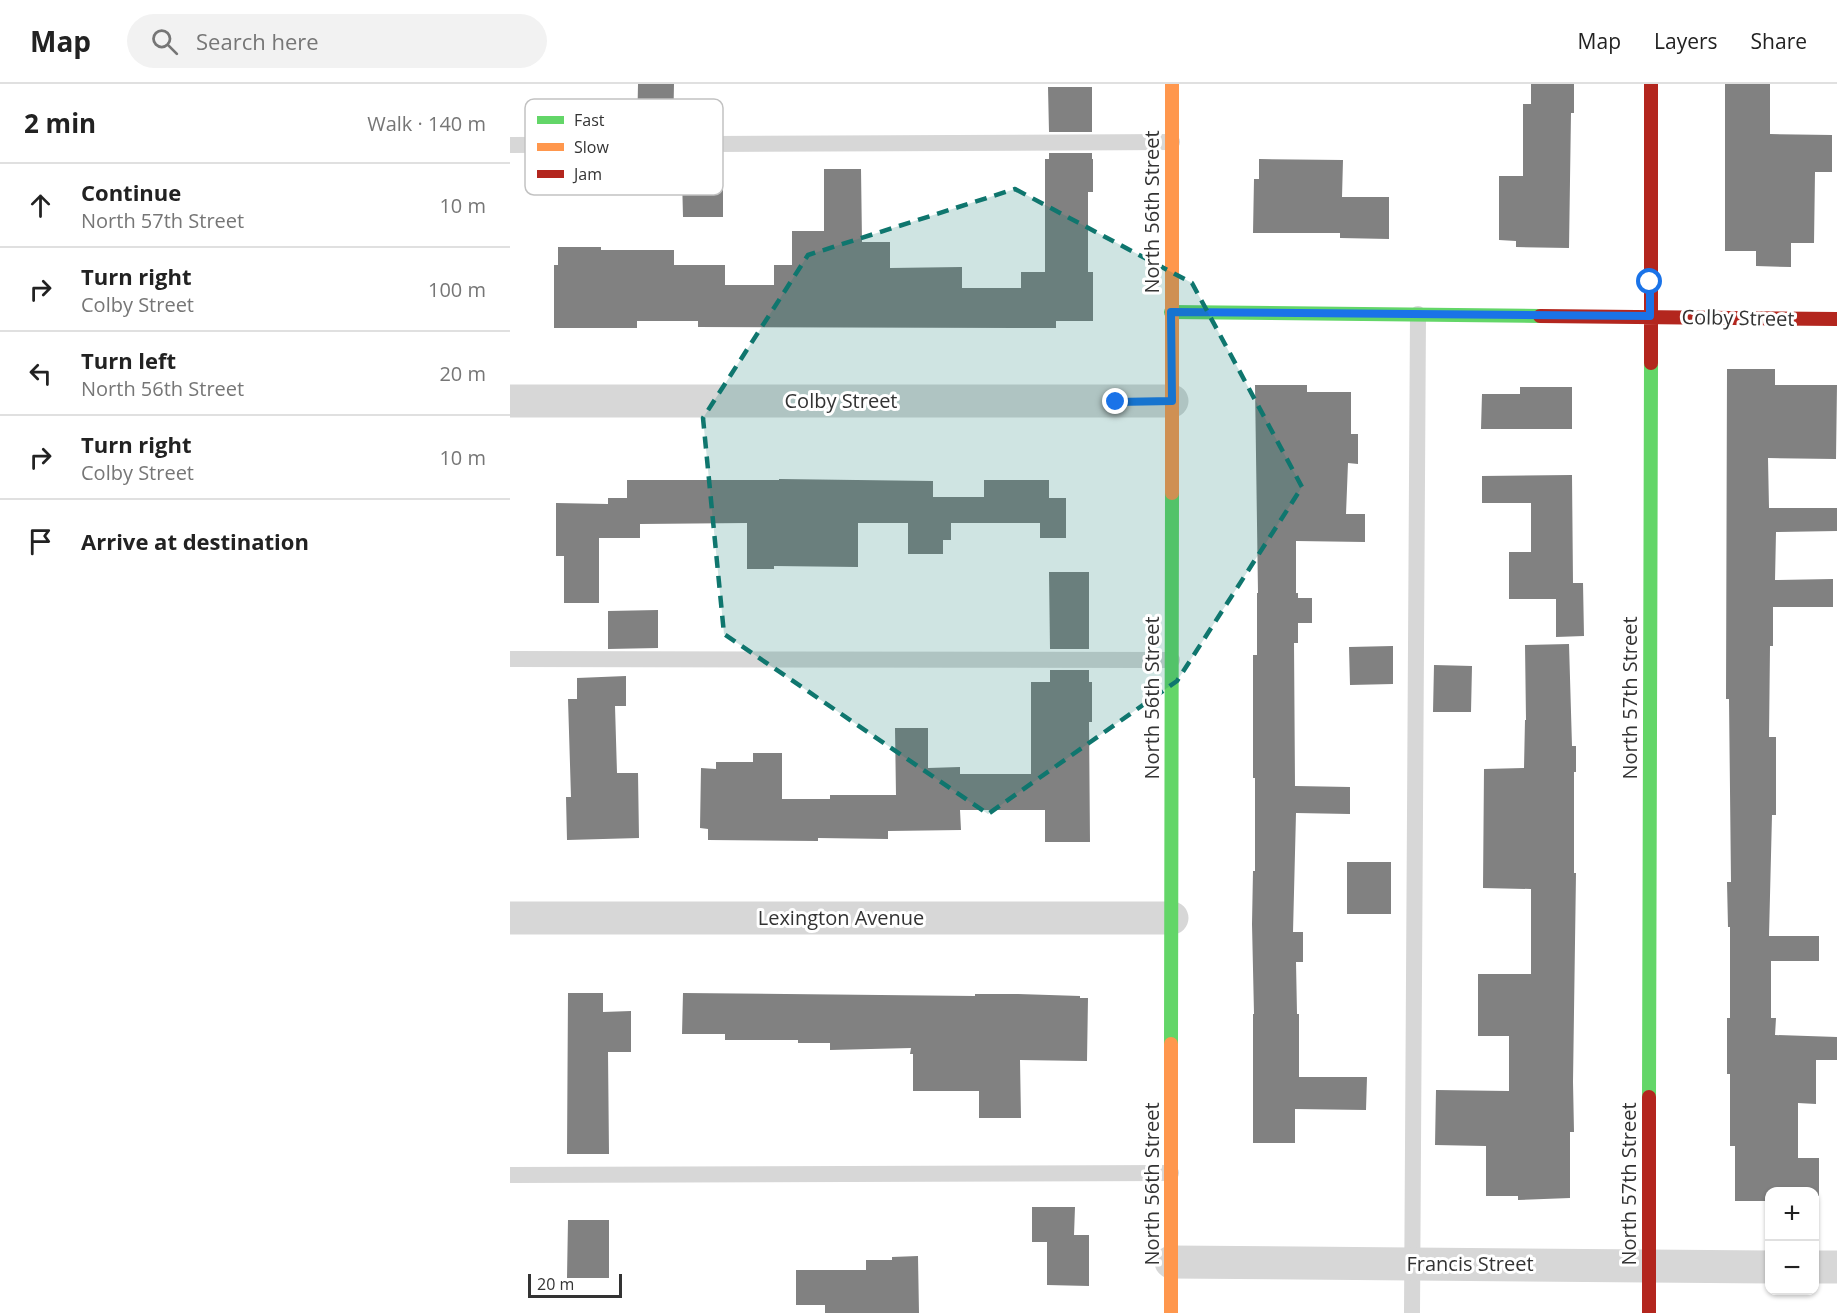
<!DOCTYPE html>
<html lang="en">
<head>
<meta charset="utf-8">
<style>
  body { margin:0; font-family:"Open Sans",sans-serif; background:#f2f2f2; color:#222 }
  .controls { position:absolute; right:18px; bottom:18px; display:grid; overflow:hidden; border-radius:12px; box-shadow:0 2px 4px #0004 }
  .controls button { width:54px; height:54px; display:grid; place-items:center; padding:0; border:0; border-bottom:2px solid #e0e0e0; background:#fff; color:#222; font:30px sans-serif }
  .scale { position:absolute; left:18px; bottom:15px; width:94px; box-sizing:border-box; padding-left:6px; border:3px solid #333; border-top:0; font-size:16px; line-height:21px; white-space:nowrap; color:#333; -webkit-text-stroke:4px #fff; paint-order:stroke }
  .stop { position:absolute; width:18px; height:18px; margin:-14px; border:4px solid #1a73e8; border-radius:50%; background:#fff }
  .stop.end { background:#1a73e8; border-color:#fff; box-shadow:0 2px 6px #0008 }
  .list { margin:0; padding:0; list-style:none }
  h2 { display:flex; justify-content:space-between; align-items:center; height:78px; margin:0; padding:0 24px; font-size:26px }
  h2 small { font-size:20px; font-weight:400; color:#767676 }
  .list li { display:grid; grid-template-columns:39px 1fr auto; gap:18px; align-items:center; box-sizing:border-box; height:84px; padding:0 24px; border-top:2px solid #e0e0e0 }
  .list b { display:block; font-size:22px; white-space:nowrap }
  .list p { margin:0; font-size:20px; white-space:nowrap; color:#767676 }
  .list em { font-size:20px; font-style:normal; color:#767676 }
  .icon { flex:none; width:33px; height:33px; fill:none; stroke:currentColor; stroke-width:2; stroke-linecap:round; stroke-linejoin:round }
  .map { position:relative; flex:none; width:1327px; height:1229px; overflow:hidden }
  header { display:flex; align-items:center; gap:36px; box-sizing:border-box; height:84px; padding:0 30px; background:#fff; border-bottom:2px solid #e0e0e0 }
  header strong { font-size:28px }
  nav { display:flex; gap:33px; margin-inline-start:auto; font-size:21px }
  .search { width:420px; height:54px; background:#f2f2f2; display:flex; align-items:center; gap:15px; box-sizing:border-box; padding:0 21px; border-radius:33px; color:#767676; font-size:22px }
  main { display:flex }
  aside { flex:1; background:#fff }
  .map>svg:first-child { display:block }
</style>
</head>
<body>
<header>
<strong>Map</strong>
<div class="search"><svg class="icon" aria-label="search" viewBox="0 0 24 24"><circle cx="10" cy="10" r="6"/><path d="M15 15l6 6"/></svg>Search here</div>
<nav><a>Map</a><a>Layers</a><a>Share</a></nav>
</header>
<main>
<aside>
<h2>2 min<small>Walk · 140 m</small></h2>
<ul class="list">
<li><svg class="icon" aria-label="ahead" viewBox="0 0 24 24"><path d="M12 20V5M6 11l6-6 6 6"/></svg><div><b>Continue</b><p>North 57th Street</p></div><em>10 m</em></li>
<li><svg class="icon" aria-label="right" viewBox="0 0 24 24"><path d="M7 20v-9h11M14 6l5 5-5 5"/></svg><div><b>Turn right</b><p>Colby Street</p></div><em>100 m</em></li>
<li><svg class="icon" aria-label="left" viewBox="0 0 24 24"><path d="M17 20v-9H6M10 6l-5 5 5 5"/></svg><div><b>Turn left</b><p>North 56th Street</p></div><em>20 m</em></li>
<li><svg class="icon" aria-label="right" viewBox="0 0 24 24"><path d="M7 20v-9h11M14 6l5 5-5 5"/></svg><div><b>Turn right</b><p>Colby Street</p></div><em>10 m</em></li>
<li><svg class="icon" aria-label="arrive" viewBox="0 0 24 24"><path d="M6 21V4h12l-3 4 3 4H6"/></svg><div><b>Arrive at destination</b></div></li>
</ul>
</aside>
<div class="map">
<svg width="1327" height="1229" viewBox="0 0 1327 1229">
  <rect width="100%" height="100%" fill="#fff"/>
  <path fill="#818181" d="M 128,0 L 164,0 L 163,50 L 127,50 Z
    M 1021,0 L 1064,0 L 1064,29 L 1061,29 L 1059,164 L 1006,163 L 1006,157 L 989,156 L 989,92 L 1013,92 L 1013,20 L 1021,20 Z
    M 1215,0 L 1260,0 L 1260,50 L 1322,51 L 1322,88 L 1305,88 L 1304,159 L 1281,159 L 1281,183 L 1246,182 L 1246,167 L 1215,167 Z
    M 538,3 L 582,3 L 582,48 L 539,48 Z
    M 539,69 L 582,69 L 582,75 L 583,75 L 583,108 L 578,108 L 578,188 L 583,188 L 583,237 L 546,237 L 546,244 L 188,243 L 188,237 L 127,237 L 127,244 L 44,244 L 44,181 L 48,181 L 48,163 L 91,163 L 91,166 L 164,166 L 164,181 L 215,181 L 215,201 L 264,201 L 264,181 L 282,181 L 282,147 L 314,147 L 314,85 L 351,85 L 352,158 L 380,158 L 380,184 L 452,183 L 452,204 L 511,204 L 511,188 L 535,188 L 535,75 L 539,75 Z
    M 749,75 L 833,76 L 832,113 L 879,113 L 879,155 L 830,154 L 830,149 L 743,149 L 744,95 L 749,95 Z
    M 213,92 L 213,133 L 173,133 L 172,93 Z
    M 1217,285 L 1265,285 L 1265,301 L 1327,301 L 1326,375 L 1258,374 L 1259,424 L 1327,424 L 1327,447 L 1266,448 L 1265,496 L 1323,495 L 1323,523 L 1263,523 L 1263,562 L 1260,562 L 1259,653 L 1266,653 L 1266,731 L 1262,731 L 1259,852 L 1309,852 L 1309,877 L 1261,877 L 1261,934 L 1266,934 L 1265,951 L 1327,953 L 1327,976 L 1306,976 L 1306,1020 L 1288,1019 L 1288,1074 L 1309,1074 L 1309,1112 L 1305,1112 L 1305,1107 L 1260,1107 L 1260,1117 L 1225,1117 L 1225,1062 L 1220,1062 L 1220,990 L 1217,990 L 1217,934 L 1220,934 L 1220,843 L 1218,843 L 1217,798 L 1221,798 L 1219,615 L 1216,615 Z
    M 745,301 L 797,301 L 797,308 L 841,308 L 841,350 L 848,350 L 848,380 L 838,379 L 836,430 L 855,430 L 855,458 L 786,457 L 786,509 L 788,509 L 788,514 L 802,514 L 802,539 L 788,539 L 788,559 L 784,559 L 785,702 L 840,703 L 840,730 L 786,729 L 783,848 L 793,848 L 793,878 L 786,878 L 787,930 L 789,930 L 789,993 L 857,993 L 856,1026 L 785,1025 L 785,1059 L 743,1059 L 743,930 L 744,930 L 742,840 L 743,787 L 745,787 L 745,694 L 743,694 L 743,571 L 747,571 L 747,509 L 748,509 Z
    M 1010,303 L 1062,303 L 1062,345 L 971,345 L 972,310 L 1010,310 Z
    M 1062,391 L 1063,499 L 1073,499 L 1074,552 L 1046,553 L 1046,515 L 999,515 L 999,468 L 1021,468 L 1021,419 L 972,419 L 972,392 Z
    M 269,395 L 423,397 L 423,413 L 474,413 L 474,396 L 539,396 L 539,414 L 556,414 L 556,454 L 530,454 L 530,439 L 441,439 L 441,456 L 433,456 L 433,470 L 398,470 L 398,439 L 348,439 L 348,483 L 264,482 L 264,485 L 237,485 L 237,439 L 130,440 L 130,454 L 89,454 L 89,519 L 54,519 L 54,472 L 46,472 L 46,419 L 98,420 L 98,414 L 117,414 L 117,396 L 269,396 Z
    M 539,488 L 579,488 L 579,565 L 540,565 Z
    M 148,526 L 148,564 L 98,565 L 98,527 Z
    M 1059,560 L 1062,662 L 1066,662 L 1066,688 L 1064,688 L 1064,789 L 1066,789 L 1063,998 L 1064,1048 L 1060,1048 L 1060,1114 L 1008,1116 L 1008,1112 L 976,1112 L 976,1062 L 925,1061 L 926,1006 L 999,1007 L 999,952 L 968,952 L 968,890 L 1021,890 L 1021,805 L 973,804 L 974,685 L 1014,684 L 1015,636 L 1016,636 L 1015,561 Z
    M 883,562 L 883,600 L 840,601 L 839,563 Z
    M 924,581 L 962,582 L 961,628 L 923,628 Z
    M 540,586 L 579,586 L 579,598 L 582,598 L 582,638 L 579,638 L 580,758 L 535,758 L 535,726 L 450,726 L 451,746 L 378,747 L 378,755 L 308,754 L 308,757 L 198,756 L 198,745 L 190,744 L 191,684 L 206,685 L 206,678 L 243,678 L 243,669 L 272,669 L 272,715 L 320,715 L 320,711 L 386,711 L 385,644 L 418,644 L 418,684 L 450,683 L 450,690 L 521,690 L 521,598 L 540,598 Z
    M 116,592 L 116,622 L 105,622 L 107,689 L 128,689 L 129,754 L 57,756 L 56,713 L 61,713 L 58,615 L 67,615 L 67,594 Z
    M 837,778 L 881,778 L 881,830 L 837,830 Z
    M 58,909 L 93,909 L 93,928 L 121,927 L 121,968 L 98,968 L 99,1070 L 57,1070 Z
    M 173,909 L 465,912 L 465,910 L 508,910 L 570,912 L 570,914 L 578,914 L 577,977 L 510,976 L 511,1034 L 469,1034 L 469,1007 L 403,1007 L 403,970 L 400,970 L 401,964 L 320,966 L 320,959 L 288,959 L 288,956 L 215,956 L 215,950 L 172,950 Z
    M 522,1123 L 565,1123 L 564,1151 L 579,1151 L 579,1202 L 537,1201 L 537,1158 L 522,1158 Z
    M 58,1136 L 99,1136 L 99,1194 L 57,1194 Z
    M 408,1172 L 409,1229 L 315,1229 L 315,1221 L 286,1221 L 286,1186 L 356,1186 L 356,1176 L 382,1176 L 382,1173 Z"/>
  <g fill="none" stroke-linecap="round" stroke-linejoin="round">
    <path stroke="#d7d7d7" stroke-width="16" d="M 0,61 L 662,58
      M 0,575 L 662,576
      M 0,1091 L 661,1089
      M 902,1229 L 908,230"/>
    <path stroke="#d7d7d7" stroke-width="33" d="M 0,317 L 662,317
      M 0,834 L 662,834
      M 661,1178 L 1260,1183
      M 1304,1183 L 1327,1183"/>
    <path stroke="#63d668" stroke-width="14" d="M 661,228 L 1030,232
      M 661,960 L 662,409
      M 1139,1013 L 1141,279"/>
    <path stroke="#ff974d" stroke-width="14" d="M 662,409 L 662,0
      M 661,1229 L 661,960"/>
    <path stroke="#b3261e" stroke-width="14" d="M 1030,232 L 1327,235
      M 1141,279 L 1141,0
      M 1139,1229 L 1139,1013"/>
  </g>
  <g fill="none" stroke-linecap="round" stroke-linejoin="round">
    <path stroke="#1a73e8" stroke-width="8" d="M 606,318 L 662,317 L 661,228 L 1140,232 L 1140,198"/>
  </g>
  <path fill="#0f766e" fill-opacity="0.2" stroke="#0f766e" stroke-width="4.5" stroke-dasharray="12 8" stroke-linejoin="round" d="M 505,105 L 682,199 L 792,403 L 667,597 L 478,730 L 214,550 L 193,334 L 298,171 Z"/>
  <g text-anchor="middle" stroke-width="6" stroke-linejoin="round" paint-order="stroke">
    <g font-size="20" fill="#333" stroke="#fff">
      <text transform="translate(642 128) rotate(-90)" y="7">North 56th Street</text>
      <text transform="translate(1228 234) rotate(1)" y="7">Colby Street</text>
      <text x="331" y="324">Colby Street</text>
      <text transform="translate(642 614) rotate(-90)" y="7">North 56th Street</text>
      <text transform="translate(1120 614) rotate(-90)" y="7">North 57th Street</text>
      <text x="331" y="841">Lexington Avenue</text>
      <text transform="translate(642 1100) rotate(-90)" y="7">North 56th Street</text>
      <text transform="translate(1119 1100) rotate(-90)" y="7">North 57th Street</text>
      <text x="960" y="1187">Francis Street</text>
    </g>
  </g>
  <rect x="15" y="15" width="198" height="96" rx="9" fill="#fff" stroke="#c2c2c2" stroke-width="1.5"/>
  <rect x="27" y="32" width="27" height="8" fill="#63d668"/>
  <rect x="27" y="59" width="27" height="8" fill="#ff974d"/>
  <rect x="27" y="86" width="27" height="8" fill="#b3261e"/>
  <g font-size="16" fill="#333">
    <text x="64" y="42">Fast</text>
    <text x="64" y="69">Slow</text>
    <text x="64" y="96">Jam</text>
  </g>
</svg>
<div class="controls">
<button>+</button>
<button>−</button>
</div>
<div class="scale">20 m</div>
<div class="stop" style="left:1140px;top:198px"></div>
<div class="stop end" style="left:606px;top:318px"></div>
</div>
</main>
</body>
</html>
